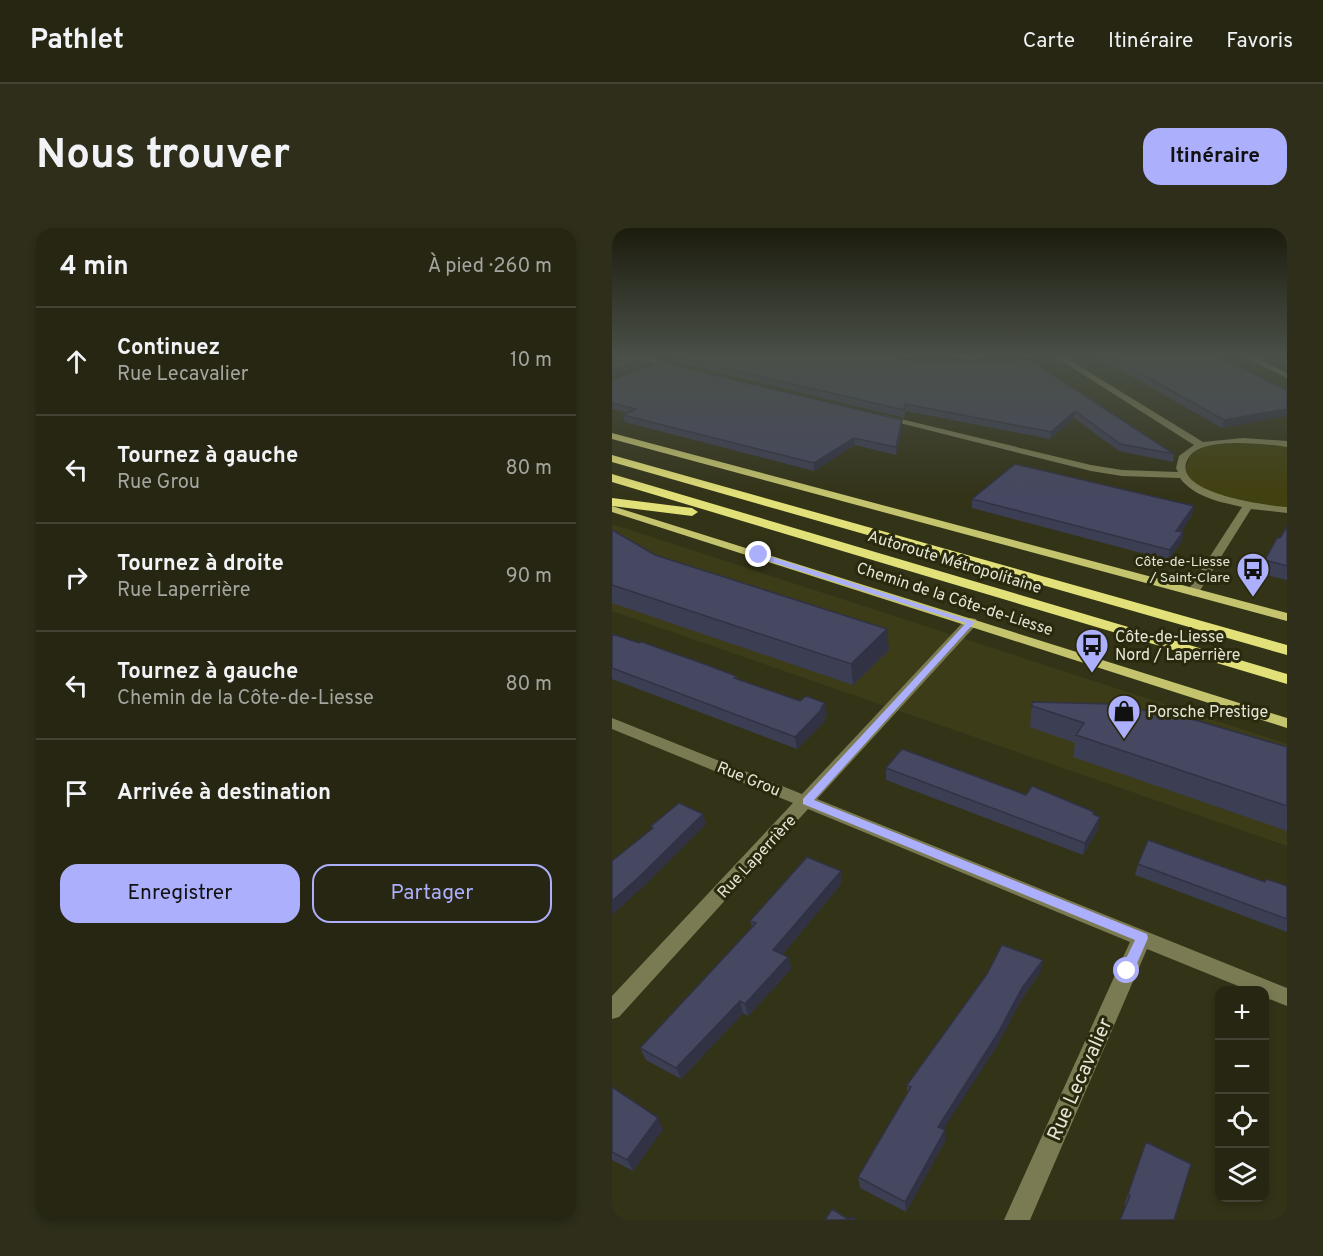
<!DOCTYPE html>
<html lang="fr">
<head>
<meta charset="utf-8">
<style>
  body { margin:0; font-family:Overpass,sans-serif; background:#2e2e1b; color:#f1f3f6 }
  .controls { position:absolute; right:18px; bottom:18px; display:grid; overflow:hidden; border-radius:12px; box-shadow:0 3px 9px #0003 }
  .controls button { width:54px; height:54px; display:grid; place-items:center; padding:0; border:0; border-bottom:2px solid #424332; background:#262612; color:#f1f3f6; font:30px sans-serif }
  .stop { position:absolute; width:18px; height:18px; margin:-14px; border:4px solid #acaffb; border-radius:50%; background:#fff }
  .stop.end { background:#acaffb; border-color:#fff; box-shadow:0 2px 6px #0008 }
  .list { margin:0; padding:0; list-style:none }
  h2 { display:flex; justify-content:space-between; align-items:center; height:78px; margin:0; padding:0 24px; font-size:26px }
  h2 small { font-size:20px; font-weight:400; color:#a4a59f }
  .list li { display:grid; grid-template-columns:39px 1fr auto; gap:18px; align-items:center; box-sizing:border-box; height:108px; padding:0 24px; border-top:2px solid #424332 }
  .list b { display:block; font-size:22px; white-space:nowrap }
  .list p { margin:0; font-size:20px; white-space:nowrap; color:#a4a59f }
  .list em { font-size:20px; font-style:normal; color:#a4a59f }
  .actions { display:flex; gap:12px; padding:18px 24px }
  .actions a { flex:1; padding:14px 0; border:2px solid #acaffb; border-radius:18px; text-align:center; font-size:21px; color:#acaffb }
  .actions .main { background:#acaffb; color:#111 }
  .icon { flex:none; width:33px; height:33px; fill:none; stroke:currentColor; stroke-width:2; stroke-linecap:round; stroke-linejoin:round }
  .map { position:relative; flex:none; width:675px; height:992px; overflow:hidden; border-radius:18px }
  header { display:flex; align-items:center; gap:36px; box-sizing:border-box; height:84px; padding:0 30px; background:#262612; border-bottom:2px solid #424332 }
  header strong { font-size:28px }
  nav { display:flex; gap:33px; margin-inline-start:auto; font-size:21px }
  .intro { display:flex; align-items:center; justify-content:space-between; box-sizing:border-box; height:144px; padding:0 36px }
  h1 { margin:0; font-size:42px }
  .button { padding:15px 27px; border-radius:18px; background:#acaffb; color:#111; font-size:21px; font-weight:700 }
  main { display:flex; gap:36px; padding:0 36px }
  aside { flex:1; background:#262612; border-radius:18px; box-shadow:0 3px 9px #0003 }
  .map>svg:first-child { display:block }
</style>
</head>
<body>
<header>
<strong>Pathlet</strong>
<nav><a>Carte</a><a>Itinéraire</a><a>Favoris</a></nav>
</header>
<div class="intro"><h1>Nous trouver</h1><a class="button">Itinéraire</a></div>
<main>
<aside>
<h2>4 min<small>À pied · 260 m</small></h2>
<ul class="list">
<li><svg class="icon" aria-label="ahead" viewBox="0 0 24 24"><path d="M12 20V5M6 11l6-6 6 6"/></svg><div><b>Continuez</b><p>Rue Lecavalier</p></div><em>10 m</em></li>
<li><svg class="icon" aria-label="left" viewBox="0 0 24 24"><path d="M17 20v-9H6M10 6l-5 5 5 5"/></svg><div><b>Tournez à gauche</b><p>Rue Grou</p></div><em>80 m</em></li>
<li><svg class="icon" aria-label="right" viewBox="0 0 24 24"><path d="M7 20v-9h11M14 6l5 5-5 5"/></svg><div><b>Tournez à droite</b><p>Rue Laperrière</p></div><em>90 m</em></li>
<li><svg class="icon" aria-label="left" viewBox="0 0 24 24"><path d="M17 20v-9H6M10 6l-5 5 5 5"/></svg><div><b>Tournez à gauche</b><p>Chemin de la Côte-de-Liesse</p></div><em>80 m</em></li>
<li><svg class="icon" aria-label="arrive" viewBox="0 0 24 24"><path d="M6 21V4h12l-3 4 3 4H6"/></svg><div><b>Arrivée à destination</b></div></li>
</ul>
<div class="actions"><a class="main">Enregistrer</a><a>Partager</a></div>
</aside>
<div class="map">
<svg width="675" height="992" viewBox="0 0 675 992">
  <rect width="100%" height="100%" fill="#333318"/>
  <path fill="#3c3c19" d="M 0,296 L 675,516 L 675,618 L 0,383 Z"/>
  <path fill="#414010" d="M 606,213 L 675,216 L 675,282 L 661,282 L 593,264 L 572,247 L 579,222 Z"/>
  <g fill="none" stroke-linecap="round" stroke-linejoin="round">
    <path fill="#7b7b53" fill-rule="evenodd" d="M 15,128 L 28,128 L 69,139 L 65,141 Z
      M 343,128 L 374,128 C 367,132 350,132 343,128 Z
      M 442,128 L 451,128 L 591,214 L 631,210 L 675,213 L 675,219 C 654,216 590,208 577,229 C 553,265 657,278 675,279 L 675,285 L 639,281 L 587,364 L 581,368 L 575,364 L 630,279 C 608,274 582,269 568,250 L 510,248 L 479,243 L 268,190 L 272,187 L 479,237 L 510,242 L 566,244 L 564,240 L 567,228 L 582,217 Z
      M 629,128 L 639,128 L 675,145 L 675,150 Z
      M 359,390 L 364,391 L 365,394 L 364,397 L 205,571 L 675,760 L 675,778 L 652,769 L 652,762 L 636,762 L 535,721 L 418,992 L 392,992 L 518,714 L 196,581 L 7,789 L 0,791 L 0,768 L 181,575 L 0,501 L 0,490 L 190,566 L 354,391 Z"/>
    <path fill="#c4c46e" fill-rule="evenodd" d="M 0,205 L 675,385 L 675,393 L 0,211 Z
      M 0,278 L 675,490 L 675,500 L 0,284 Z"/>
    <path fill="#e2e078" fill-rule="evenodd" d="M 0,227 L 675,417 L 675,427 L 0,234 Z
      M 0,246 L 675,446 L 675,456 L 0,254 Z
      M 0,270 L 80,280 L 86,284 L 80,288 L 0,278 Z"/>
  </g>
  <path fill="#3c3e53" d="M 30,128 L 58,128 L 48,130 Z
    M 61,128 L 271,129 L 302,133 L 377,136 L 562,226 L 561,234 L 507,223 L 462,190 L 438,211 L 294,183 L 292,190 L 63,134 Z
    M 484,128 L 604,128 L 675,162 L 610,200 Z
    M 0,152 L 290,199 L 284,227 L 243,217 L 202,243 L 13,194 L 11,187 L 15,185 L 0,181 Z
    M 360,271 L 582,278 L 580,287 L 569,304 L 571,304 L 570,313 L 556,332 L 360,280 Z
    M 675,299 L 675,352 L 650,346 L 653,332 Z
    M 0,302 L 43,327 L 277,422 L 241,457 L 0,375 Z
    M 0,406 L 124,448 L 125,451 L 188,473 L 215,487 L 212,490 L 213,493 L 185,521 L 0,451 Z
    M 420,474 L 675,519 L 675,603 L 461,529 L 463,515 L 418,499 Z
    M 274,540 L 414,567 L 482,587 L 486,601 L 471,627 L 274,552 Z
    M 526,636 L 675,658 L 675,704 L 523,647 Z
    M 230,655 L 171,726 L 176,729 L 179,741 L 136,788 L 131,785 L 69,851 L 34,832 L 28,820 L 140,699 L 138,693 Z
    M 429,743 L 409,772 L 386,816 L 331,901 L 333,913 L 294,984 L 248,960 L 246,949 L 295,866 L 295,857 Z
    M 0,859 L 51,901 L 21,943 L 0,932 Z
    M 579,936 L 514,978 L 512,977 L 516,966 Z"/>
  <path fill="#313244" d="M 33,130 L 34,136 L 0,150 L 0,142 Z
    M 675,181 L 675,188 L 610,200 L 612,192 Z
    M 463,183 L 462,190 L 438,211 L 439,204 Z
    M 290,192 L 290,199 L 284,227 L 284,219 Z
    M 242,210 L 243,217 L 202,243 L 202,235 Z
    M 582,278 L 580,287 L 563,312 L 564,303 Z
    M 571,304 L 570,313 L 556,332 L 558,322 Z
    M 275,401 L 277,422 L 241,457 L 239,436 Z
    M 213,475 L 215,487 L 212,490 L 213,493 L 185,521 L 183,509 Z
    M 91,586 L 94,596 L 31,659 L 0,687 L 0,673 Z
    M 488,589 L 486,601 L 471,627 L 473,615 Z
    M 229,643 L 230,655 L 164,734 L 161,722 Z
    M 176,729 L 179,741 L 136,788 L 133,776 Z
    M 431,732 L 429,743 L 409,772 L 386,816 L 326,910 L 326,899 L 410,760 Z
    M 128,773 L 131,785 L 69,851 L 64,840 Z
    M 46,890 L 51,901 L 21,943 L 15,932 Z
    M 333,902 L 333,913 L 294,984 L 293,974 Z"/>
  <path fill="#464861" stroke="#313244" stroke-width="1.5" d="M 0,128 L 27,128 L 33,130 L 0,142 Z
    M 62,128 L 265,128 L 302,133 L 377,136 L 418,132 L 562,226 L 508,216 L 463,183 L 439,204 L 293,176 L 292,182 Z
    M 497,128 L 604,128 L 675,162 L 675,181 L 612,192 Z
    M 48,134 L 290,192 L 284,219 L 242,210 L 202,235 L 11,187 L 24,181 L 0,175 L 0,152 Z
    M 403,236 L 582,278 L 564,303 L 571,304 L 558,322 L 360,271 Z
    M 675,299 L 675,338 L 653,332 L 665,310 L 668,310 Z
    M 0,302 L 43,327 L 275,401 L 239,436 L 0,357 Z
    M 0,406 L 27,415 L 30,414 L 95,437 L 124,448 L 122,450 L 188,473 L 194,468 L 213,475 L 209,480 L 211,480 L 183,509 L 0,440 Z
    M 420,474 L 499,476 L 583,492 L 675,519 L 675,578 L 464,507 L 472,495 L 420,478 Z
    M 290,521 L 414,567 L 420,558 L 482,584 L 481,586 L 488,589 L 473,615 L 274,540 Z
    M 67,575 L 91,586 L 27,649 L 0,673 L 0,633 L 41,600 L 39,598 Z
    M 536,612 L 653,654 L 654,651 L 675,658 L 675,691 L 526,636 Z
    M 195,629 L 229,643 L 161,722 L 176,729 L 133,776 L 128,773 L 64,840 L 28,820 L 144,695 L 138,693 Z
    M 390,717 L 431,732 L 410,760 L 386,805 L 326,899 L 333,902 L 293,974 L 246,949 L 299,859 L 295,857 L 375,746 Z
    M 0,859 L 46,890 L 15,932 L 0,924 Z
    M 534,914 L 579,936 L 562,992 L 508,992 L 518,968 L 516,966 Z
    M 220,981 L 237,992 L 239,989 L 244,992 L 213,992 Z"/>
  <linearGradient id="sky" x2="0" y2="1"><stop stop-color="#1c1c0d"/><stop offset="0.48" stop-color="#4a5048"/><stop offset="1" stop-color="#4a5048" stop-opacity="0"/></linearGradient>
  <rect width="675" height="267" fill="url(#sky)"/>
  <path fill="#acaffb" d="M 147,325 L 363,394 L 202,572 L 535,706 L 536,710 L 520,747 L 510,747 L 508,743 L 523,712 L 191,576 L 191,571 L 354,395 L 144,329 L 143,327 Z"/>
  <defs>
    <g id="bus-pin" transform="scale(1.725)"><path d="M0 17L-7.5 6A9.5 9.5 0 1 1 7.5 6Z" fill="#acaffb" stroke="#29290e"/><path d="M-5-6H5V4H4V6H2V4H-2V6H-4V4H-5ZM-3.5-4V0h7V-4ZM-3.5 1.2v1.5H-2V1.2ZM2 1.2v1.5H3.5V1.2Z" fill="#111"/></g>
    <g id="shop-pin" transform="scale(1.725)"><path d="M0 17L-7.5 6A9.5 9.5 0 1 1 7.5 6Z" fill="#acaffb" stroke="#29290e"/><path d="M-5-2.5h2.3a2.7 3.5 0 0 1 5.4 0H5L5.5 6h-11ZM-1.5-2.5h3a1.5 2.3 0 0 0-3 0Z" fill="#111"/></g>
  </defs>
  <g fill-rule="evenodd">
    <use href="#bus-pin" x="641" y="341"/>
    <use href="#bus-pin" x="480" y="417"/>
    <use href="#shop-pin" x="512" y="483"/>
  </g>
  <g text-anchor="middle" stroke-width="6" stroke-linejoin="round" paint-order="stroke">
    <g font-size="14" fill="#e5e5d5" stroke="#29290e" text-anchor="end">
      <text x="618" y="338">Côte-de-Liesse<tspan x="618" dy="16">/ Saint-Clare</tspan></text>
    </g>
    <g font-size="16" fill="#e5e5d5" stroke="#29290e">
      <text transform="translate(343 333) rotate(17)" y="6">Autoroute Métropolitaine</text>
      <text transform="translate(343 370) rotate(18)" y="6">Chemin de la Côte-de-Liesse</text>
      <text transform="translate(137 550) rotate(22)" y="6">Rue Grou</text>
      <text transform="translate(144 628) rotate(-47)" y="6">Rue Laperrière</text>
    </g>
    <g font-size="16" fill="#e5e5d5" stroke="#29290e" text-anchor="start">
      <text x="503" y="414">Côte-de-Liesse<tspan x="503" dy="18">Nord / Laperrière</tspan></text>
      <text x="535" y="489">Porsche Prestige</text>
    </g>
    <g font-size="20" fill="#e5e5d5" stroke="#29290e">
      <text transform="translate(467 851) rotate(-66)" y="7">Rue Lecavalier</text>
    </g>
  </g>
</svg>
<div class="controls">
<button>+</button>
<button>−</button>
<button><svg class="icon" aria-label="locate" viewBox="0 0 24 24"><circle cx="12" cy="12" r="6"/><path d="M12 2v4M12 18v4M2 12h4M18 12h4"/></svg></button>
<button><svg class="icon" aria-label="layers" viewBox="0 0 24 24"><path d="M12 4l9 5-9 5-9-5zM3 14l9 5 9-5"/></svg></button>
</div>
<div class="stop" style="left:515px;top:743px"></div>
<div class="stop end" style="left:147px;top:327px"></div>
</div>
</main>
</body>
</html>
